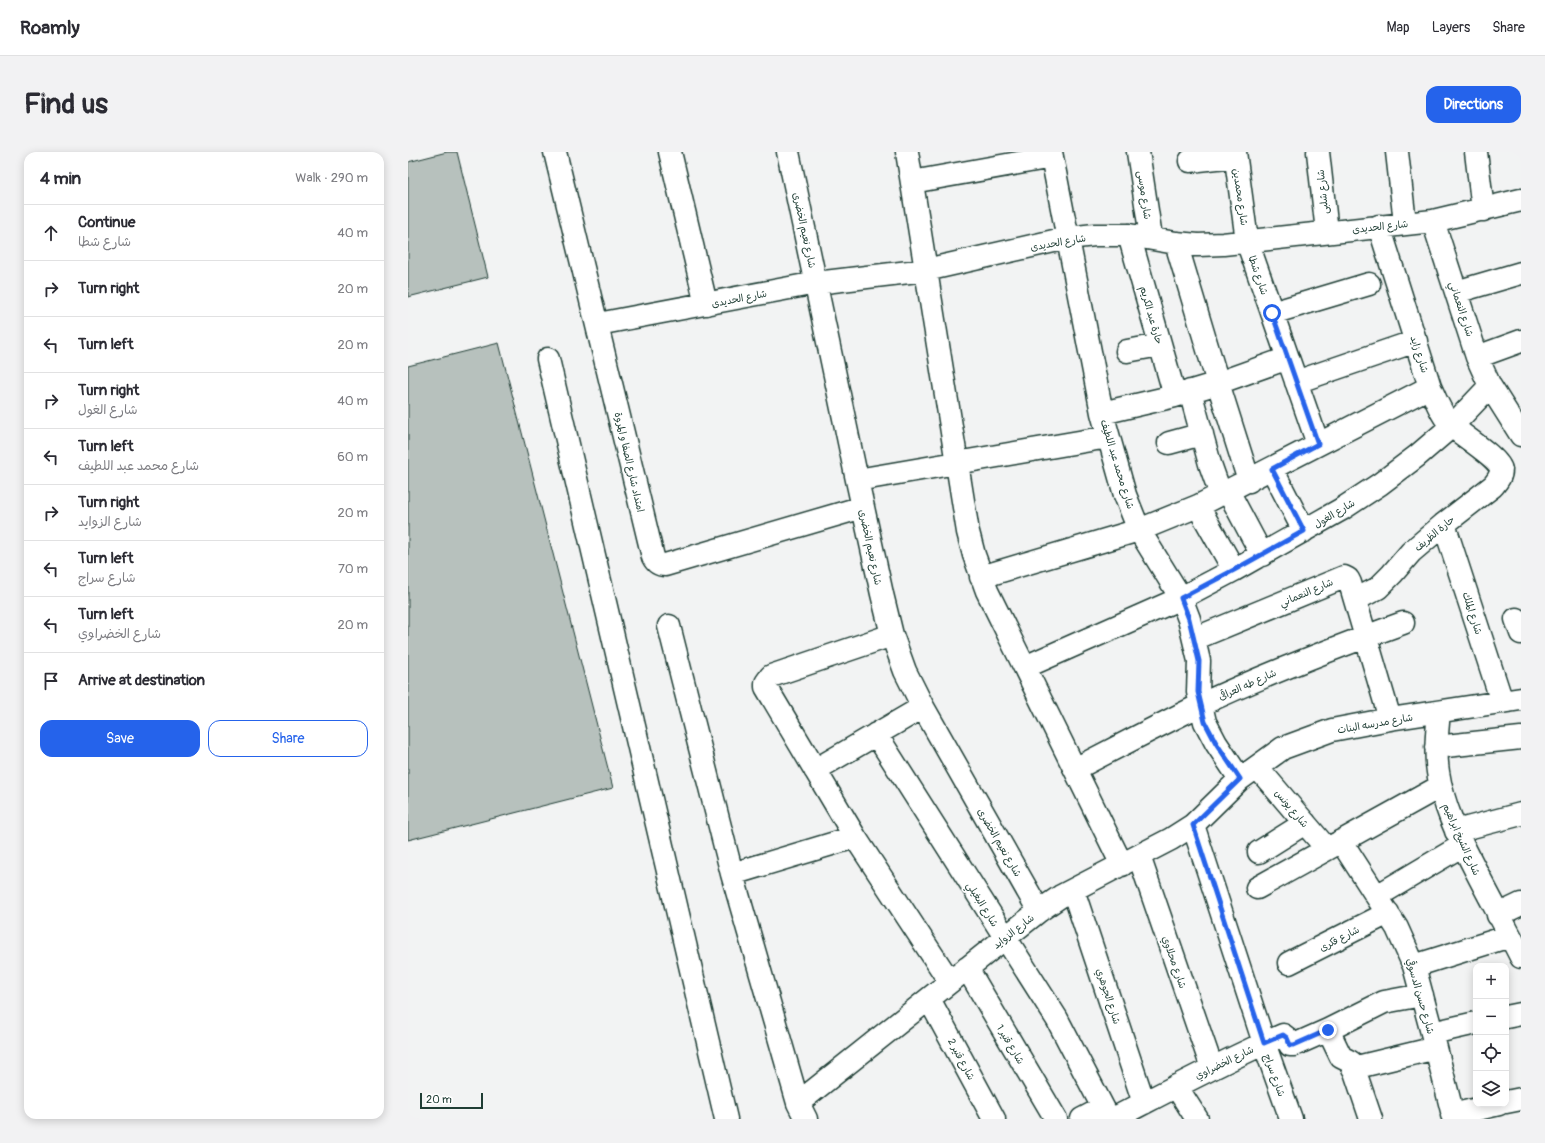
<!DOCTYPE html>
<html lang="en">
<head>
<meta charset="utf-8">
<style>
  body { margin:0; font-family:Pangolin,"Playpen Sans Arabic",sans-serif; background:#f2f2f3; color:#2b2b33 }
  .controls { position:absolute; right:12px; bottom:12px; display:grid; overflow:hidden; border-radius:8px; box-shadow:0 2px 10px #0003 }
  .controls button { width:36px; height:36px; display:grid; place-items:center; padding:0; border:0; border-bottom:1px solid #e1e1e2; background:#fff; color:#2b2b33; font:20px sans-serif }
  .scale { position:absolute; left:12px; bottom:10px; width:63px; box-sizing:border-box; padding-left:4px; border:2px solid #1f3d34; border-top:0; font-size:11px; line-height:14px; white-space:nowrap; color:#1f3d34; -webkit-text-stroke:3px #fff; paint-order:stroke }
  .stop { position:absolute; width:12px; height:12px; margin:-9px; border:3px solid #2563eb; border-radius:50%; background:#fff }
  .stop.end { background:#2563eb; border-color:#fff; box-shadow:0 1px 4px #0008 }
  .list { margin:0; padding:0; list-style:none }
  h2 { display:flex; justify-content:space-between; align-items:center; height:52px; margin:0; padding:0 16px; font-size:17px }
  h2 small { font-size:13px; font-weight:400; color:#7c7c81 }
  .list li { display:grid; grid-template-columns:26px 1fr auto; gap:12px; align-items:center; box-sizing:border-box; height:56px; padding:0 16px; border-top:1px solid #e1e1e2 }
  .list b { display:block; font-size:15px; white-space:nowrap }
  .list p { margin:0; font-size:13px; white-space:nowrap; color:#7c7c81 }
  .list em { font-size:13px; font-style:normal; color:#7c7c81 }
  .actions { display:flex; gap:8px; padding:12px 16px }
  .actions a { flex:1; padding:9px 0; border:1px solid #2563eb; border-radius:12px; text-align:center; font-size:14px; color:#2563eb }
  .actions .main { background:#2563eb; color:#fff }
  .icon { flex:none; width:22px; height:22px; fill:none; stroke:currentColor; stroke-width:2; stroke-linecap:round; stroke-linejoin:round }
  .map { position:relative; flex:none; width:1113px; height:967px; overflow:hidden; border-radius:12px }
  header { display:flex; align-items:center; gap:24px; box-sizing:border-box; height:56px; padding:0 20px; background:#fff; border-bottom:1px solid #e1e1e2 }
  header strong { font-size:19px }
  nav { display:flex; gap:22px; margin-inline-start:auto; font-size:14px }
  .intro { display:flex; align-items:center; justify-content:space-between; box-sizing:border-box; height:96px; padding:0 24px }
  h1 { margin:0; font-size:28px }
  .button { padding:10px 18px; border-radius:12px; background:#2563eb; color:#fff; font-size:14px; font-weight:700 }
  main { display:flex; gap:24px; padding:0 24px }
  aside { flex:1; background:#fff; border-radius:12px; box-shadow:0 2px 10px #0003 }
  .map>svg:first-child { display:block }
</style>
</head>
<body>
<header>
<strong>Roamly</strong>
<nav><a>Map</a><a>Layers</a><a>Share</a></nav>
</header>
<div class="intro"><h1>Find us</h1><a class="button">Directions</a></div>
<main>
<aside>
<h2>4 min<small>Walk · 290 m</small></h2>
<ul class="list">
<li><svg class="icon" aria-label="ahead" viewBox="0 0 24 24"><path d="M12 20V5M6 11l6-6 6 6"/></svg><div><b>Continue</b><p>شارع شطا</p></div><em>40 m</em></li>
<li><svg class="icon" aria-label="right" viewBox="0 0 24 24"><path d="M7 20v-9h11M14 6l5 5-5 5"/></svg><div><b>Turn right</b></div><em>20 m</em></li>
<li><svg class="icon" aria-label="left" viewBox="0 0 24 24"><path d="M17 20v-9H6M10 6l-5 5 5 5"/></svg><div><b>Turn left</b></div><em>20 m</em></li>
<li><svg class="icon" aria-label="right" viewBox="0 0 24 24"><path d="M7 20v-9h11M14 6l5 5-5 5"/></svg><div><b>Turn right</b><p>شارع الغول</p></div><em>40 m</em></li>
<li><svg class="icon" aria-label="left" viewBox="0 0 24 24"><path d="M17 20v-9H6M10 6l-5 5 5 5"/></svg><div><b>Turn left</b><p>شارع محمد عبد اللطيف</p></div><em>60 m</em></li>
<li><svg class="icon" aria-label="right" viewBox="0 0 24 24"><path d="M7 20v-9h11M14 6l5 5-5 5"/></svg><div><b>Turn right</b><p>شارع الزوايد</p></div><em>20 m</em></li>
<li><svg class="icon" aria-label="left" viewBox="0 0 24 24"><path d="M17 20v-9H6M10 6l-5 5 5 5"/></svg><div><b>Turn left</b><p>شارع سراج</p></div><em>70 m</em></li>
<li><svg class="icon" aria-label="left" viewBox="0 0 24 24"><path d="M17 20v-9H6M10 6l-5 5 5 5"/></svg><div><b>Turn left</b><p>شارع الخضراوي</p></div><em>20 m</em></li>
<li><svg class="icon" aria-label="arrive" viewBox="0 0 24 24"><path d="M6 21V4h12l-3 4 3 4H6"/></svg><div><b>Arrive at destination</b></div></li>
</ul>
<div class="actions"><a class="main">Save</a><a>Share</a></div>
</aside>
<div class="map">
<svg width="1113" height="967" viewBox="0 0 1113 967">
  <rect width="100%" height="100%" fill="#f2f3f3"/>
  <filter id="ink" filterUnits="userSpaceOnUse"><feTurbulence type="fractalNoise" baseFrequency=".025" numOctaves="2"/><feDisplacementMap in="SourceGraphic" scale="8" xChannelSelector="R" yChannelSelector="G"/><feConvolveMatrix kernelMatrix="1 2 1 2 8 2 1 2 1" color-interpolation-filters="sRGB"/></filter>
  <g filter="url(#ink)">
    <path fill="#b7c1bd" stroke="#1f3d34" d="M 39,0 L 49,0 L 80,125 L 0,145 L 0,10 Z
      M 91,191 L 205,636 L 0,688 L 0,214 Z"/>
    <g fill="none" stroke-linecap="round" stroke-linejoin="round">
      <g stroke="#1f3d34" stroke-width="25">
        <path id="minor" d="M 147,0 L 245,405 C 248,411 251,413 257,413 L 455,355
          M 262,0 L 298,152
          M 380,0 L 449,328 L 474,442 L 484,483 L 497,519 L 515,555 L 631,759
          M 499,0 L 560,380 L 566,403 L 579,439 L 714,713
          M 643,0 L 694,261 L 717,343 L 731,378 L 773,446 L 781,467 L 791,509 L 790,540 L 797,570 L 808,591 L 832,627
          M 730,0 L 743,85
          M 827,0 L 839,89 L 910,292
          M 910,0 L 919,80
          M 989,0 L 997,71
          M 1068,0 L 1075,58
          M 782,9 L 827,4
          M 504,30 L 644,5
          M 1025,69 L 1069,205 L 1082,234 L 1113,283
          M 721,83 L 767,244
          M 768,91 L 810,231 L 841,329
          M 1048,140 L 1113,121
          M 864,161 L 961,132
          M 190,172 L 408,131 L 518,118 L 659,86 L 687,83 L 721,83 L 768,91 L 790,93 L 815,92 L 1025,69 L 1113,48
          M 719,199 L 752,193
          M 1069,205 L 1113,189
          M 140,207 L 318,967
          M 888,230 L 1008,189
          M 782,239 L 802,312 L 813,343
          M 694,261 L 767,244 L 810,231 L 880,206
          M 761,291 L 794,282
          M 864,317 L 896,379
          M 449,328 L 700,285
          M 820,339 L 854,403
          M 790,354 L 826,418
          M 1036,372 L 1094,550
          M 573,425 L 731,378 L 790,354 L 1022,235
          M 947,448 L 970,436 L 984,422 L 1003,400 L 1036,372 L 1085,334 C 1089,329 1093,325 1093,318 C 1092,307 1055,284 1045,275 C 1034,265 1028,248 1022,235 L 971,74
          M 1108,467 L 1113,481
          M 261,474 L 324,722 L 390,951 L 398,967
          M 484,483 L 363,524 L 358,531 L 358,535 L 447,685 L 542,830
          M 786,487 L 936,425 L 940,427 L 942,431 L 982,567
          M 617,515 L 773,446 L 826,418 L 934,357 L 972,332 L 1009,304 L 1044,274 L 1082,234
          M 1031,560 C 1029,580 1027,600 1030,620 C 1035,653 1049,682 1064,711 C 1080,743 1097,773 1113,805
          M 468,582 L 649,867 L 701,967
          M 1028,595 L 1113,586
          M 849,615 L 919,697
          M 667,617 C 709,595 750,574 792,553 C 858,522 926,496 995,471
          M 407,618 L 515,555
          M 785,673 L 856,891 L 883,967
          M 1048,679 L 1113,662
          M 933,689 L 989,776 L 1006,814 L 1028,896 L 1046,967
          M 851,700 L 897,671
          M 731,704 L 804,916
          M 324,722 L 447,685
          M 849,736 L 1033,634
          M 665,738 L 736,951
          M 969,744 L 1055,693
          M 1090,763 L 1113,752
          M 881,811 L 980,761
          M 1006,814 L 1102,784
          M 559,816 L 648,967
          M 521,847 L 586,967
          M 1098,865 L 1113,862
          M 920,878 L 933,905 L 941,909 L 944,911 L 963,967
          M 1024,881 L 1068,871
          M 945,916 L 1028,896
          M 768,934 L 789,967
          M 1098,950 L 1113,947
          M 390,951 L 631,759 L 653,744 L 763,687 L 785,673 L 832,627 L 875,596 L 924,578 L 982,567 L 1113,547
          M 1044,963 L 1091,952
          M 674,967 L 695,956
          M 705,967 C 761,938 817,908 875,883 L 879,886 L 882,893 L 886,893 L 920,878 L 976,850 L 1014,843"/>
      </g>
      <use href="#minor" stroke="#fff" stroke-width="22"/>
    </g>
  </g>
  <g fill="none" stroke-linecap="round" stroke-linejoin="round" filter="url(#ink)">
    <path stroke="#2563eb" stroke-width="5" d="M 864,161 L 910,292 L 864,317 L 896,379 L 826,418 L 773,446 L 781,467 L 791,509 L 790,540 L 797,570 L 808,591 L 832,627 L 785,673 L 856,891 L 875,883 L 879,886 L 882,893 L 886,893 L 920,878"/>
  </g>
  <g text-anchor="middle" stroke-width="3.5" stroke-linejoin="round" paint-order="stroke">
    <g font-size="10" fill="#1f3d34" stroke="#fff">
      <text transform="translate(914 40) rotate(-96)" y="4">شارع شلبى</text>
      <text transform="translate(737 43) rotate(82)" y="4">شارع موسى</text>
      <text transform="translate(833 45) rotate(82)" y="4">شارع محمدين</text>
      <text transform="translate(972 74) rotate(-6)" y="4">شارع الحديدى</text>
      <text transform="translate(397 78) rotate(78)" y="4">شارع نعيم الخضرى</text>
      <text transform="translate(650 90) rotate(-10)" y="4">شارع الحديدى</text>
      <text transform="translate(851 123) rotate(71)" y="4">شارع شطا</text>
      <text transform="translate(331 146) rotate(-11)" y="4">شارع الحديدى</text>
      <text transform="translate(1054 157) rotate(72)" y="4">شارع النعماني</text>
      <text transform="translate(744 163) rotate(74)" y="4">حارة عبد الكريم</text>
      <text transform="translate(1012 202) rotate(72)" y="4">شارع زايد</text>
      <text transform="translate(222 310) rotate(77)" y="4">امتداد شارع الصفا و المروة</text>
      <text transform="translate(710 312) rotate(73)" y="4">شارع محمد عبد اللطيف</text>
      <text transform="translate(926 361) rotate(-31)" y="4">شارع الغول</text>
      <text transform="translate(1026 381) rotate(-40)" y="4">حارة الظريف</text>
      <text transform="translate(463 395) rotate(78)" y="4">شارع نعيم الخضرى</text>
      <text transform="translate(898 440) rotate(-23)" y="4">شارع النعماني</text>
      <text transform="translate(1065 461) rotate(72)" y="4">شارع الملك</text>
      <text transform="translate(839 532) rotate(-24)" y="4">شارع طه العراقى</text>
      <text transform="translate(967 571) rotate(-10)" y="4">شارع مدرسه البنات</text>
      <text transform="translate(884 656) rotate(50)" y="4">شارع يونس</text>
      <text transform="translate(1054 687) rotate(66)" y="4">شارع الشيخ ابراهيم</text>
      <text transform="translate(592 690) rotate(60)" y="4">شارع نعيم الخضرى</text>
      <text transform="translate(575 752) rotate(58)" y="4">شارع البغيلي</text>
      <text transform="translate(605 779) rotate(-38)" y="4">شارع الزوايد</text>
      <text transform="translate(931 786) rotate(-27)" y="4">شارع فكرى</text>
      <text transform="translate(767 810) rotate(71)" y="4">شارع محلاوي</text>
      <text transform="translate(701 844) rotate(72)" y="4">شارع الجوهري</text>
      <text transform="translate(1013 844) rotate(74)" y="4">شارع حسن الدسوقي</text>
      <text transform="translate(603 892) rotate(59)" y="4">شارع قنير 1</text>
      <text transform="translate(554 907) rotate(62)" y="4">شارع قنير 2</text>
      <text transform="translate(816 910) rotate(-26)" y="4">شارع الخضراوي</text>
      <text transform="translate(867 923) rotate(70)" y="4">شارع سراج</text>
    </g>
  </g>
</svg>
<div class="controls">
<button>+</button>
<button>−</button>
<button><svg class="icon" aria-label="locate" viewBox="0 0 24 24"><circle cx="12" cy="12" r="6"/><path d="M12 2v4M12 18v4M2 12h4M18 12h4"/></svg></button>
<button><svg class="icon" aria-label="layers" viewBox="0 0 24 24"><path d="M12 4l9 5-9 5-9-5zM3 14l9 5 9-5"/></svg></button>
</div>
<div class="scale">20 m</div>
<div class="stop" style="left:864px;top:161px"></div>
<div class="stop end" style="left:920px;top:878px"></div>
</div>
</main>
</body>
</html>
